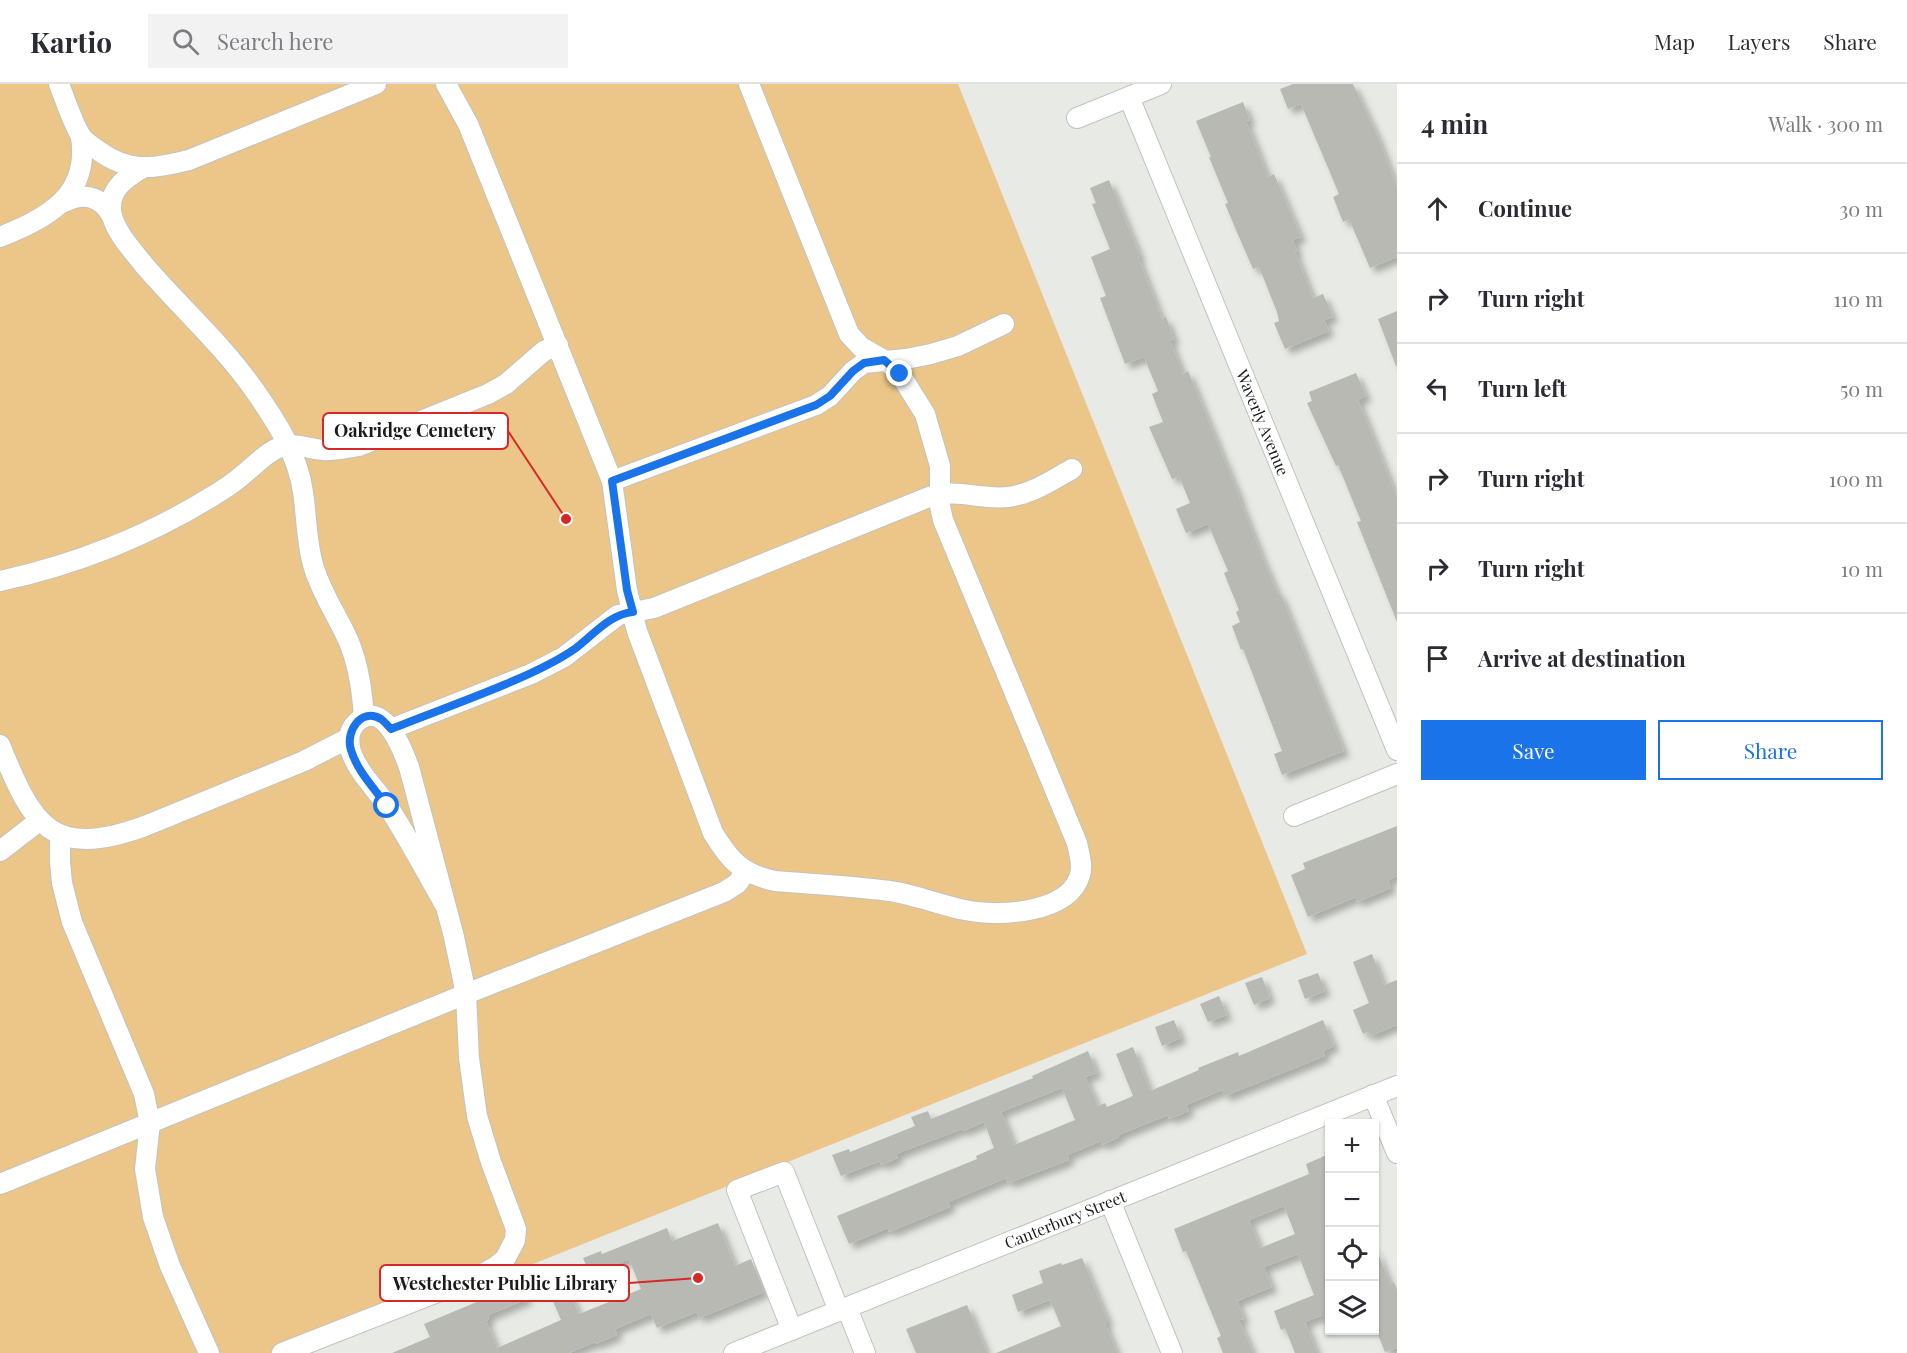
<!DOCTYPE html>
<html lang="en">
<head>
<meta charset="utf-8">
<style>
  body { margin:0; font-family:"Playfair Display",serif; background:#f2f2f3; color:#2b2b33 }
  .controls { position:absolute; right:18px; bottom:18px; display:grid; overflow:hidden; border-radius:0px; box-shadow:0 2px 4px #0004 }
  .controls button { width:54px; height:54px; display:grid; place-items:center; padding:0; border:0; border-bottom:2px solid #e1e1e2; background:#fff; color:#2b2b33; font:30px sans-serif }
  .stop { position:absolute; width:18px; height:18px; margin:-14px; border:4px solid #1a73e8; border-radius:50%; background:#fff }
  .stop.end { background:#1a73e8; border-color:#fff; box-shadow:0 2px 6px #0008 }
  .list { margin:0; padding:0; list-style:none }
  h2 { display:flex; justify-content:space-between; align-items:center; height:78px; margin:0; padding:0 24px; font-size:26px }
  h2 small { font-size:20px; font-weight:400; color:#7c7c81 }
  .list li { display:grid; grid-template-columns:39px 1fr auto; gap:18px; align-items:center; box-sizing:border-box; height:90px; padding:0 24px; border-top:2px solid #e1e1e2 }
  .list b { display:block; font-size:22px; white-space:nowrap }
  .list em { font-size:20px; font-style:normal; color:#7c7c81 }
  .actions { display:flex; gap:12px; padding:18px 24px }
  .actions a { flex:1; padding:14px 0; border:2px solid #1a73e8; border-radius:0px; text-align:center; font-size:21px; color:#1a73e8 }
  .actions .main { background:#1a73e8; color:#fff }
  .icon { flex:none; width:33px; height:33px; fill:none; stroke:currentColor; stroke-width:2; stroke-linecap:round; stroke-linejoin:round }
  .map { position:relative; flex:none; width:1397px; height:1269px; overflow:hidden }
  header { display:flex; align-items:center; gap:36px; box-sizing:border-box; height:84px; padding:0 30px; background:#fff; border-bottom:2px solid #e1e1e2 }
  header strong { font-size:28px }
  nav { display:flex; gap:33px; margin-inline-start:auto; font-size:21px }
  .search { width:420px; height:54px; background:#f2f2f3; display:flex; align-items:center; gap:15px; box-sizing:border-box; padding:0 21px; border-radius:0px; color:#7c7c81; font-size:22px }
  main { display:flex }
  aside { flex:1; background:#fff }
  .map>svg:first-child { display:block }
</style>
</head>
<body>
<header>
<strong>Kartio</strong>
<div class="search"><svg class="icon" aria-label="search" viewBox="0 0 24 24"><circle cx="10" cy="10" r="6"/><path d="M15 15l6 6"/></svg>Search here</div>
<nav><a>Map</a><a>Layers</a><a>Share</a></nav>
</header>
<main>
<div class="map">
<svg width="1397" height="1269" viewBox="0 0 1397 1269">
  <defs>
    <filter id="shadow"><feDropShadow dx="5.5" dy="5.5" stdDeviation="3" flood-color="#0004"/></filter>
  </defs>
  <rect width="100%" height="100%" fill="#e8eae5"/>
  <path fill="#ecc689" d="M 0,0 L 958,0 L 1307,870 L 311,1269 L 0,1269 Z"/>
  <path fill="#b9b9b4" fill-rule="evenodd" filter="url(#shadow)" d="M 1293,0 L 1353,0 L 1376,49 L 1397,103 L 1397,173 L 1370,184 L 1349,135 L 1343,138 L 1333,113 L 1339,110 L 1301,20 L 1288,25 L 1280,5 Z
    M 1243,18 L 1250,36 L 1246,37 L 1268,93 L 1274,90 L 1301,153 L 1293,156 L 1297,167 L 1295,168 L 1313,214 L 1323,210 L 1333,233 L 1324,236 L 1329,247 L 1285,265 L 1274,239 L 1279,237 L 1277,228 L 1259,183 L 1253,185 L 1236,146 L 1225,120 L 1228,119 L 1209,73 L 1211,73 L 1196,37 Z
    M 1109,96 L 1140,172 L 1138,173 L 1162,235 L 1166,233 L 1174,255 L 1170,256 L 1183,290 L 1188,287 L 1240,414 L 1239,414 L 1262,473 L 1278,510 L 1280,509 L 1344,667 L 1282,691 L 1274,670 L 1282,667 L 1243,565 L 1241,566 L 1232,542 L 1240,538 L 1236,528 L 1239,526 L 1224,489 L 1228,487 L 1208,440 L 1186,449 L 1176,425 L 1190,419 L 1179,392 L 1172,395 L 1149,343 L 1163,338 L 1152,310 L 1158,307 L 1144,273 L 1125,280 L 1100,214 L 1106,212 L 1091,173 L 1110,165 L 1092,120 L 1096,119 L 1090,104 Z
    M 1397,227 L 1397,282 L 1396,282 L 1378,235 Z
    M 1356,289 L 1366,312 L 1358,316 L 1397,414 L 1397,538 L 1357,438 L 1361,437 L 1338,381 L 1336,382 L 1307,319 L 1312,317 L 1309,308 Z
    M 1397,742 L 1397,792 L 1388,796 L 1391,804 L 1357,818 L 1356,813 L 1308,833 L 1291,791 L 1305,785 L 1303,779 Z
    M 1372,870 L 1384,901 L 1397,896 L 1397,941 L 1370,952 L 1368,948 L 1363,950 L 1353,926 L 1369,919 L 1353,878 Z
    M 1318,889 L 1325,907 L 1305,915 L 1298,896 Z
    M 1262,893 L 1270,914 L 1254,921 L 1245,899 Z
    M 1219,912 L 1227,931 L 1208,938 L 1200,920 Z
    M 1174,936 L 1181,954 L 1162,962 L 1155,943 Z
    M 1323,936 L 1334,962 L 1323,967 L 1325,972 L 1225,1012 L 1222,1006 L 1186,1021 L 1189,1027 L 1169,1035 L 1168,1031 L 1118,1051 L 1119,1053 L 1102,1061 L 1101,1057 L 1067,1071 L 1069,1076 L 1048,1084 L 1008,1099 L 1006,1094 L 948,1118 L 950,1123 L 889,1148 L 888,1144 L 849,1160 L 837,1132 L 977,1075 L 976,1072 L 994,1064 L 984,1038 L 963,1047 L 962,1045 L 896,1070 L 898,1074 L 881,1081 L 880,1077 L 841,1092 L 832,1071 L 849,1065 L 850,1068 L 915,1042 L 911,1033 L 928,1027 L 931,1035 L 1033,994 L 1032,992 L 1088,967 L 1097,989 L 1085,993 L 1098,1022 L 1105,1019 L 1107,1023 L 1133,1012 L 1116,970 L 1133,963 L 1150,1007 L 1199,986 L 1198,984 L 1238,968 L 1239,972 ZM 1062,1004 L 1075,1036 L 1014,1061 L 1001,1028 Z
    M 1329,1070 L 1329,1247 L 1323,1231 L 1305,1238 L 1317,1269 L 1295,1269 L 1285,1244 L 1281,1246 L 1274,1227 L 1314,1211 L 1298,1170 L 1264,1183 L 1272,1203 L 1237,1217 L 1244,1235 L 1239,1236 L 1253,1269 L 1223,1269 L 1217,1254 L 1221,1252 L 1186,1167 L 1183,1168 L 1174,1145 L 1309,1090 L 1306,1080 ZM 1284,1122 L 1295,1150 L 1260,1164 L 1249,1136 Z
    M 718,1139 L 735,1182 L 751,1175 L 764,1208 L 699,1234 L 697,1228 L 657,1244 L 651,1230 L 615,1245 L 617,1251 L 595,1260 L 595,1258 L 569,1269 L 392,1269 L 430,1253 L 424,1240 L 503,1207 L 502,1205 L 520,1198 L 527,1215 L 488,1231 L 489,1235 L 486,1237 L 497,1264 L 561,1236 L 544,1196 L 562,1189 L 579,1230 L 641,1205 L 629,1175 L 590,1191 L 583,1174 L 601,1167 L 602,1170 L 667,1144 L 672,1157 Z
    M 1375,1162 L 1390,1200 L 1394,1198 L 1397,1206 L 1397,1264 L 1385,1268 L 1374,1241 Z
    M 1082,1174 L 1108,1237 L 1105,1239 L 1117,1269 L 996,1269 L 1061,1242 L 1050,1216 L 1018,1228 L 1012,1211 L 1043,1199 L 1039,1187 L 1061,1179 L 1062,1181 Z
    M 967,1221 L 987,1269 L 916,1269 L 906,1245 Z"/>
  <g fill="none" stroke-linecap="round" stroke-linejoin="round">
    <g stroke="#c1c3be" stroke-width="22">
      <g id="minor">
        <path d="M 59,0 C 65,15 73,40 81,52 C 85,58 93,63 99,67 C 129,89 154,85 189,76 L 376,0"/>
        <path d="M 446,0 L 468,40 L 612,397 L 627,506 L 637,547 L 713,749 C 730,777 742,790 775,797 C 813,800 852,802 890,807 C 916,811 940,821 965,826 C 997,833 1069,830 1080,791 C 1083,781 1079,769 1077,759 L 943,436 L 940,422 L 940,382 L 925,330 L 900,290 L 889,279 L 861,263 L 849,250 L 749,0"/>
        <path id="s1" d="M 1129,13 L 1397,666"/>
        <path d="M 1077,34 L 1161,0"/>
        <path d="M 144,83 C 125,94 106,107 112,132 C 117,150 133,167 144,181 C 180,223 223,261 255,307 C 276,337 298,371 303,408 C 307,434 306,459 314,484 C 322,510 338,533 349,558 C 359,583 362,607 364,633"/>
        <path d="M 62,119 C 83,108 100,111 112,132"/>
        <path d="M 0,153 C 47,134 90,112 81,53"/>
        <path d="M 612,397 L 816,321 L 830,312 L 853,287 L 864,279 L 906,275 L 931,270 L 958,262 L 1004,240"/>
        <path d="M 0,497 C 75,481 151,451 216,410 C 226,404 236,397 245,389 C 256,380 266,369 278,364 C 292,357 308,365 323,366 C 335,367 347,364 359,362 L 488,310 L 506,300 L 544,267 L 558,261"/>
        <path d="M 391,645 L 531,590 L 564,573 L 618,531 L 654,524 L 929,413 C 958,404 979,416 1008,413 C 1032,410 1052,396 1072,385"/>
        <path d="M 0,661 C 33,742 51,776 145,742 L 304,677 L 349,654"/>
        <path d="M 1294,732 L 1397,690"/>
        <path d="M 60,752 L 60,778 L 62,799 L 72,838 L 144,1010 L 150,1039 L 145,1085 L 153,1133 L 170,1182 L 209,1269"/>
        <path d="M 0,767 L 39,737"/>
        <path d="M 1373,1011 L 1397,1069"/>
        <path d="M 0,1100 L 466,910 L 724,808 L 738,799 L 745,787"/>
        <path d="M 1110,1117 L 1172,1269"/>
        <path d="M 847,1224 L 865,1269"/>
        <path d="M 792,1246 L 737,1106 L 784,1088 L 839,1227"/>
        <path d="M 282,1269 L 481,1191 L 495,1183 L 505,1175 L 515,1156 L 516,1145 L 491,1078 L 477,1032 L 469,974 L 466,910 L 454,853 L 409,683 C 402,664 383,614 357,638 C 348,646 348,657 351,668 C 358,688 375,704 387,721 C 408,753 426,788 445,821"/>
        <path id="s2" d="M 734,1269 L 1397,1002"/>
      </g>
    </g>
    <use href="#minor" stroke="#fff" stroke-width="20"/>
  </g>
  <g fill="none" stroke-linecap="round" stroke-linejoin="round">
    <path stroke="#1a73e8" stroke-width="8" d="M 387,722 C 375,705 357,687 351,666 C 345,648 361,623 381,635 C 384,637 388,642 391,645 C 429,630 468,616 506,600 C 530,590 555,579 576,564 C 593,551 610,530 633,528 L 627,506 L 612,397 L 816,321 L 830,312 L 853,287 L 864,279 L 884,276 L 900,290"/>
  </g>
  <g text-anchor="middle" stroke-width="5" stroke-linejoin="round" paint-order="stroke">
    <g font-size="16" fill="#1b1c1a" stroke="#fff">
      <text dy="6" stroke="none"><textPath href="#s1" startOffset="352">Waverly Avenue</textPath></text>
      <text dy="6" stroke="none"><textPath href="#s2" startOffset="357">Canterbury Street</textPath></text>
    </g>
  </g>
  <path fill="none" stroke="#d62828" stroke-width="2" d="M566 435L508 347M698 1194L629 1199"/>
  <g fill="#d62828" stroke="#fff" stroke-width="2">
    <circle cx="566" cy="435" r="6"/>
    <circle cx="698" cy="1194" r="6"/>
  </g>
  <g fill="#fff" stroke="#d62828" stroke-width="2">
    <rect x="323" y="329" width="185" height="36" rx="6"/>
    <rect x="380" y="1181" width="249" height="36" rx="6"/>
  </g>
  <g font-size="18" text-anchor="middle" font-weight="bold" fill="#1b1c1a">
    <text x="415" y="353">Oakridge Cemetery</text>
    <text x="505" y="1206">Westchester Public Library</text>
  </g>
</svg>
<div class="controls">
<button>+</button>
<button>−</button>
<button><svg class="icon" aria-label="locate" viewBox="0 0 24 24"><circle cx="12" cy="12" r="6"/><path d="M12 2v4M12 18v4M2 12h4M18 12h4"/></svg></button>
<button><svg class="icon" aria-label="layers" viewBox="0 0 24 24"><path d="M12 4l9 5-9 5-9-5zM3 14l9 5 9-5"/></svg></button>
</div>
<div class="stop" style="left:387px;top:722px"></div>
<div class="stop end" style="left:900px;top:290px"></div>
</div>
<aside>
<h2>4 min<small>Walk · 300 m</small></h2>
<ul class="list">
<li><svg class="icon" aria-label="ahead" viewBox="0 0 24 24"><path d="M12 20V5M6 11l6-6 6 6"/></svg><div><b>Continue</b></div><em>30 m</em></li>
<li><svg class="icon" aria-label="right" viewBox="0 0 24 24"><path d="M7 20v-9h11M14 6l5 5-5 5"/></svg><div><b>Turn right</b></div><em>110 m</em></li>
<li><svg class="icon" aria-label="left" viewBox="0 0 24 24"><path d="M17 20v-9H6M10 6l-5 5 5 5"/></svg><div><b>Turn left</b></div><em>50 m</em></li>
<li><svg class="icon" aria-label="right" viewBox="0 0 24 24"><path d="M7 20v-9h11M14 6l5 5-5 5"/></svg><div><b>Turn right</b></div><em>100 m</em></li>
<li><svg class="icon" aria-label="right" viewBox="0 0 24 24"><path d="M7 20v-9h11M14 6l5 5-5 5"/></svg><div><b>Turn right</b></div><em>10 m</em></li>
<li><svg class="icon" aria-label="arrive" viewBox="0 0 24 24"><path d="M6 21V4h12l-3 4 3 4H6"/></svg><div><b>Arrive at destination</b></div></li>
</ul>
<div class="actions"><a class="main">Save</a><a>Share</a></div>
</aside>
</main>
</body>
</html>
